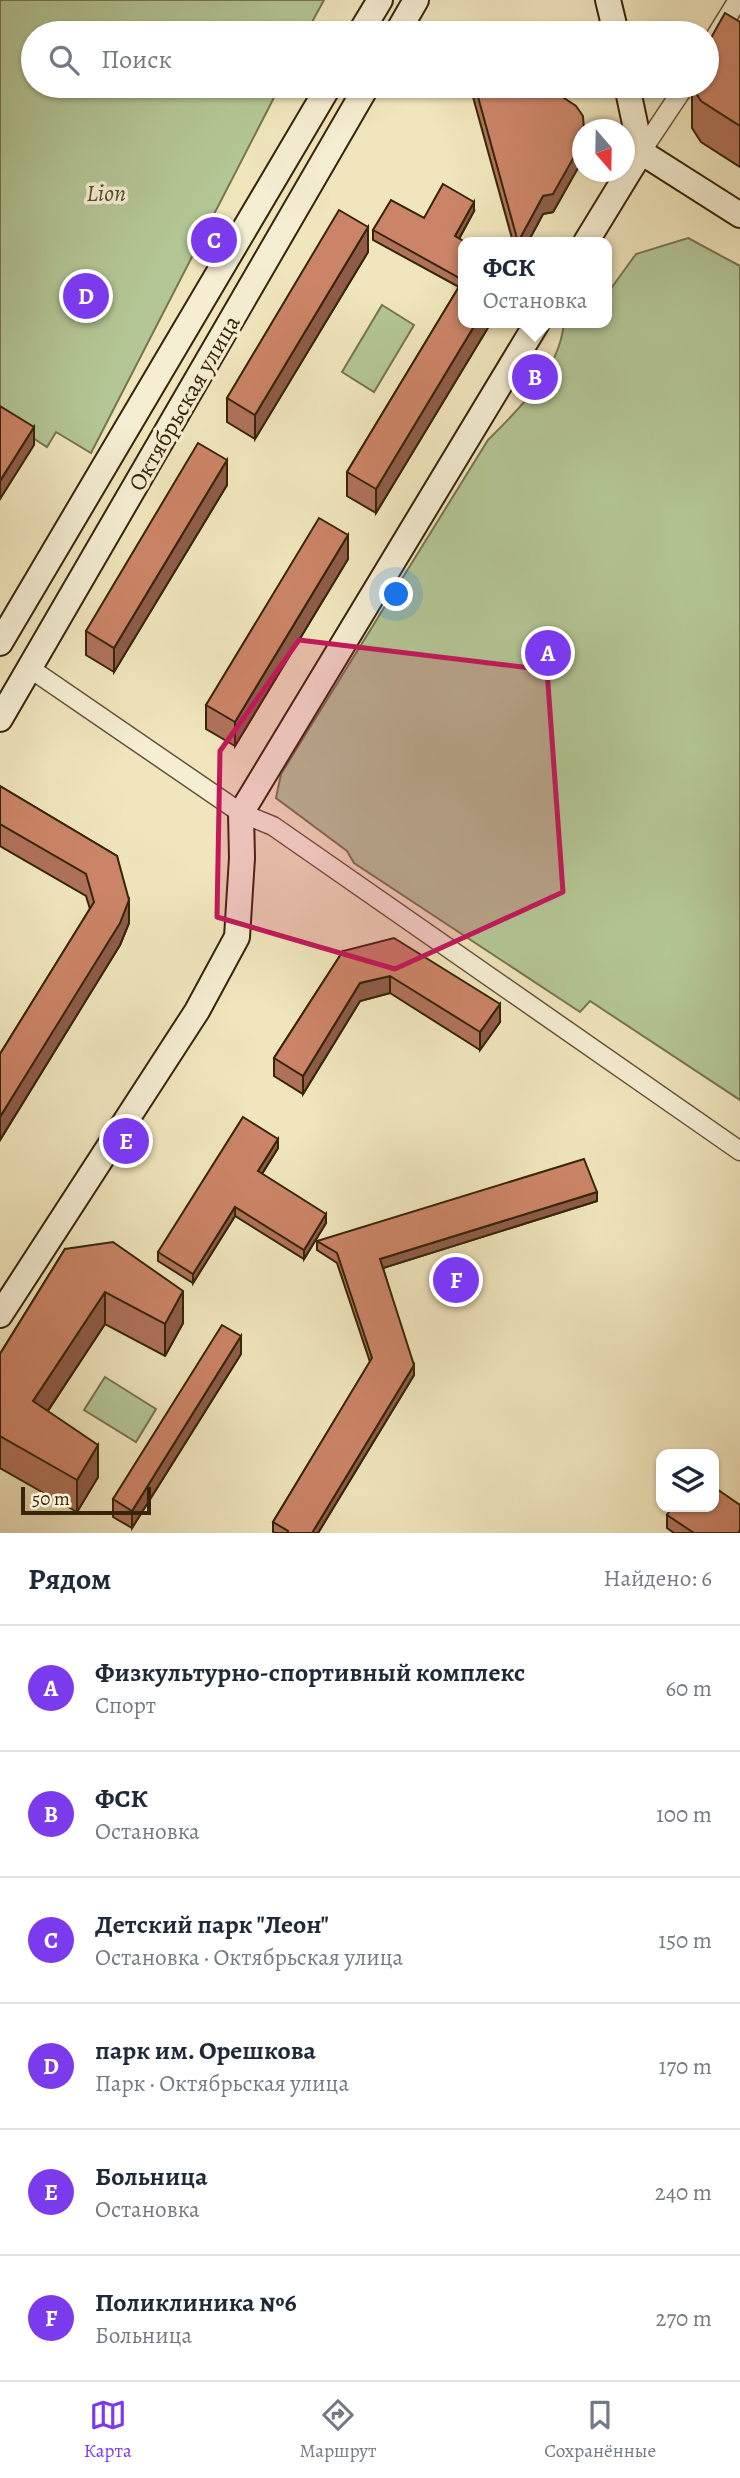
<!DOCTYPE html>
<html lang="ru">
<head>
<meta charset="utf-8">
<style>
  body { margin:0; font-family:Alegreya,serif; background:#f6f6f7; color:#1f2937 }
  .controls { position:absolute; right:21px; bottom:21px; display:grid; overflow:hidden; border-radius:14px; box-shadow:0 2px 5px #0004 }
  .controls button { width:63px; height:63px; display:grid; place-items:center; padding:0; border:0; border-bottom:2px solid #e0e1e3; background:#fff; color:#1f2937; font:35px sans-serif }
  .compass { position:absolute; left:572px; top:119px; width:63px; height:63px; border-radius:50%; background:#fff; box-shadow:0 2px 5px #0004; rotate:160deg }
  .scale { position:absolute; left:21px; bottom:18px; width:130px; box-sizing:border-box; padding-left:7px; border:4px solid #372409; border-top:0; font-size:19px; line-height:24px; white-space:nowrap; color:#372409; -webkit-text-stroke:5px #f5eed3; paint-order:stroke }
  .you { position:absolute; left:397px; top:595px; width:24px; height:24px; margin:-18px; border:5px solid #fff; border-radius:50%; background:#1a73e8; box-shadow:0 0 0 10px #1a73e833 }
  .badge { display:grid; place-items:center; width:46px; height:46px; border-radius:50%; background:#7c3aed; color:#fff; font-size:23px; font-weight:700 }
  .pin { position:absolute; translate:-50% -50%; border:4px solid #fff; box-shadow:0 2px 7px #0006 }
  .popup { position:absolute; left:458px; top:237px; width:154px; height:91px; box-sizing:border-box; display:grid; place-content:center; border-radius:14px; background:#fff; filter:drop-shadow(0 2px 5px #0005); font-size:23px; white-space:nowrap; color:#747a83 }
  .popup b { font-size:26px; color:#1f2937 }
  .popup::after { content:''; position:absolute; left:50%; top:100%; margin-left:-14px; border:14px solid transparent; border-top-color:#fff }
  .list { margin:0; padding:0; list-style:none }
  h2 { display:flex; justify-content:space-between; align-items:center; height:91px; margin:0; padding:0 28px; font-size:30px }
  h2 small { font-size:23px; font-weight:400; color:#747a83 }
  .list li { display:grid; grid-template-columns:46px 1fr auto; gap:21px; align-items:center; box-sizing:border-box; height:126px; padding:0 28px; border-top:2px solid #e0e1e3 }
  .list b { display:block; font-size:26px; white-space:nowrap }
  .list p { margin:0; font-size:23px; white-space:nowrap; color:#747a83 }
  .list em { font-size:23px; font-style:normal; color:#747a83 }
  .icon { flex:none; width:38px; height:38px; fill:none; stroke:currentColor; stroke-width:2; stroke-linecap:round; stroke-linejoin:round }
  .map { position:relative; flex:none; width:740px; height:1533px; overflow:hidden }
  .search { position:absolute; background:#fff; box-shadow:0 2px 5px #0004; left:21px; right:21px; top:21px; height:77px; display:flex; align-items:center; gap:18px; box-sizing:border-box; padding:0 24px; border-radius:38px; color:#747a83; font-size:26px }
  .sheet { height:847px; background:#fff }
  nav { display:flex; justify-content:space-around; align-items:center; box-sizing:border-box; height:98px; border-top:2px solid #e0e1e3; background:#fff; font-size:19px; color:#747a83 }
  nav a { display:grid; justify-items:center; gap:4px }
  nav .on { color:#7c3aed }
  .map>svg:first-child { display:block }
</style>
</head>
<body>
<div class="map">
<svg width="740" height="1533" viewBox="0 0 740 1533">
  <rect width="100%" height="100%" fill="#f0e5bc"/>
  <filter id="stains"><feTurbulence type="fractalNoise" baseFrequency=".00286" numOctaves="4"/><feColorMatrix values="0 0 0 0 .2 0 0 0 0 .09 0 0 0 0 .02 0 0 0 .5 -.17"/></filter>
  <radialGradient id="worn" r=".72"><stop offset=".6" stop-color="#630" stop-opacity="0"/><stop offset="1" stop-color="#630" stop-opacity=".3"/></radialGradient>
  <path fill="#b4c695" stroke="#76754f" stroke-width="2" d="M 0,0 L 324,0 L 306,33 L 33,33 L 33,86 L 280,86 L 91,453 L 56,432 L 47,447 L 0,417 Z
    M 688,238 L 740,266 L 740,1100 L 590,1001 L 580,1012 L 354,863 L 347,851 L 276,798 L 281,774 L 488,440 C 521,407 559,371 564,323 L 607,323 L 607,294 L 636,254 Z
    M 382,305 L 414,325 L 374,392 L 342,372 Z
    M 105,1377 L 156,1409 L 136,1442 L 84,1410 Z"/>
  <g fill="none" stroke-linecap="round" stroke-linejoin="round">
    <g stroke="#655436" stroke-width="21">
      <path id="street" d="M 707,50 L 738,0
        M 641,152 L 685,86
        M 31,669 L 241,813 L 273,826 L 740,1151"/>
    </g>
    <g stroke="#372409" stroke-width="28">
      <path id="secondary" d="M 608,0 L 616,33
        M 360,33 L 380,0
        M 397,33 L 416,0
        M 627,86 L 641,152
        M 641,152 L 740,215
        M 586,242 L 641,152
        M 0,643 L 329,86
        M 0,719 L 367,86
        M 0,1315 L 197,1011 L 237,937 L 242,858 L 241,813 L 537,323"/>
    </g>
    <use href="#street" stroke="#f5eed3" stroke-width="18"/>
    <use href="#secondary" stroke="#f5eed3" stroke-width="24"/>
  </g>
  <path fill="#af7259" stroke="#372409" stroke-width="2" d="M 740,22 L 740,167 L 701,142 L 692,128 L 692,86 Z
    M 470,86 L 546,86 L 583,130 L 583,159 L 553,212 L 543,214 L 528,242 L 513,242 Z
    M 474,211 L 459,239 L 463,242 L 463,323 L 489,323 L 489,326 L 376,513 L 347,496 L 347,472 L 459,287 L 373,240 L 373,230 L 424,218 Z
    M 368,252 L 255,439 L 227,422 L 227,398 Z
    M 227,485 L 114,672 L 86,655 L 86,631 Z
    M 348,559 L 235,746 L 206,729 L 206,705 Z
    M 0,786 L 117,856 L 129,923 L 120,945 L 0,1140 L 0,1054 L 90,909 L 86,896 L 0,846 Z
    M 343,951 L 500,1022 L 480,1050 L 390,993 L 360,1001 L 303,1094 L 274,1076 L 274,1058 Z
    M 278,1148 L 262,1174 L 326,1223 L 304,1259 L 235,1216 L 193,1283 L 158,1261 L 158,1252 Z
    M 597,1201 L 383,1268 L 414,1375 L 318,1533 L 275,1533 L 273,1532 L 273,1522 L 370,1362 L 337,1263 L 317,1250 L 317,1241 Z
    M 65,1249 L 183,1323 L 165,1356 L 105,1324 L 48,1411 L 98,1477 L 77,1512 L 0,1468 L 0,1354 Z
    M 241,1354 L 132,1528 L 113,1517 L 113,1499 Z
    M 667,1515 L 740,1533 L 674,1533 L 667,1528 Z"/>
  <path fill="#8e5c48" stroke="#372409" stroke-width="2" d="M 583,141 L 583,159 L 553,212 L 543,214 L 528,242 L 518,242 L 543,196 Z
    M 474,202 L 474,211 L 455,246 L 455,236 Z
    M 368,227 L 368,252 L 255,439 L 255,415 Z
    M 476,323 L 489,323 L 489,326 L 376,513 L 376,489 Z
    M 34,427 L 34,445 L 0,499 L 0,481 Z
    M 227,460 L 227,485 L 114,672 L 114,648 Z
    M 348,535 L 348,559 L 235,746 L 235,722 Z
    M 129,900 L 129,923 L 120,945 L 0,1140 L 0,1117 Z
    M 390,976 L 390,993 L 360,1001 L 303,1094 L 303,1076 L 360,983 Z
    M 500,1004 L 500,1022 L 480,1050 L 480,1032 Z
    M 278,1139 L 278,1148 L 258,1180 L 258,1171 Z
    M 597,1192 L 597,1201 L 380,1269 L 380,1259 Z
    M 235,1207 L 235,1216 L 193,1283 L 193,1274 Z
    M 326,1214 L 326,1223 L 304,1259 L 304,1250 Z
    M 183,1291 L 183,1323 L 165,1356 L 165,1324 Z
    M 105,1292 L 105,1324 L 33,1433 L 33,1401 Z
    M 241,1336 L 241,1354 L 132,1528 L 132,1511 Z
    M 414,1365 L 414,1375 L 318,1533 L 312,1533 Z
    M 98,1445 L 98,1477 L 77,1512 L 77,1480 Z"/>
  <path fill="#cb8467" stroke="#372409" stroke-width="2" d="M 725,13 L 740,22 L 740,126 L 701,101 L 692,87 L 692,86 L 707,86 L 707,45 Z
    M 475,86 L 546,86 L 576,106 L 583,116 L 584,130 L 583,130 L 583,141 L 553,194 L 543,196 L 518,242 Z
    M 443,184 L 474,202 L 455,236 L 465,242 L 463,242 L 463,280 L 373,230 L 391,200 L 424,218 Z
    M 339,210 L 368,227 L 255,415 L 227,398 Z
    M 460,285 L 463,286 L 463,323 L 476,323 L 376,489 L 347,472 Z
    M 0,406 L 34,427 L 0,481 Z
    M 198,443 L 227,460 L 114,648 L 86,631 Z
    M 319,518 L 348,535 L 235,722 L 206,705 Z
    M 0,786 L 117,856 L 129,900 L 120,923 L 0,1117 L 0,1054 L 94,902 L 86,874 L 0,824 Z
    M 394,938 L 500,1004 L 480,1032 L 390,976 L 360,983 L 303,1076 L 274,1058 L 343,951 Z
    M 243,1117 L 278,1139 L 258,1171 L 326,1214 L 304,1250 L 235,1207 L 193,1274 L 158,1252 Z
    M 584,1159 L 597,1192 L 380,1259 L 414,1365 L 312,1533 L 287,1533 L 288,1531 L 273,1522 L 372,1358 L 337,1253 L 317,1241 Z
    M 113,1242 L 183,1291 L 165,1324 L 105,1292 L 33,1401 L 98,1445 L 77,1480 L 0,1436 L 0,1354 L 65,1249 Z
    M 222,1325 L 241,1336 L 132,1511 L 113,1499 Z
    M 714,1487 L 740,1505 L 740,1530 L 738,1533 L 694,1533 L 667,1515 L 672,1507 L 714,1507 Z"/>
  <path fill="#c2185b" fill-opacity="0.2" stroke="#c2185b" stroke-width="5" stroke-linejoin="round" d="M 299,640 L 547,670 L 563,892 L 395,969 L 217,917 L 220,751 Z"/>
  <g text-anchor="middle" stroke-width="7" stroke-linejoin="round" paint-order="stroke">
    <g font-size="24" font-style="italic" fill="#564c2c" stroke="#f5eed3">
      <text x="106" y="201">Lion</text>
    </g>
    <g font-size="24" fill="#372409" stroke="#f5eed3">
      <text transform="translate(184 403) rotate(-60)" y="8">Октябрьская улица</text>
    </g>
  </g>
  <rect width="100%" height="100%" filter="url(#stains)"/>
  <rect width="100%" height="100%" fill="url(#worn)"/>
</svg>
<div class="controls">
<button><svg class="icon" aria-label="layers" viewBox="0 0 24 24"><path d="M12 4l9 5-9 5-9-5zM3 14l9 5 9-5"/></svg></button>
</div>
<svg class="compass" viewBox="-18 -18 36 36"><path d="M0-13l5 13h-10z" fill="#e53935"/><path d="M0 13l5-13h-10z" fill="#747a83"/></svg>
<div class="scale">50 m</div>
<div class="you"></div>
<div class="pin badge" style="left:548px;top:653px">A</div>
<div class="pin badge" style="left:535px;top:377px">B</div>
<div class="popup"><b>ФСК</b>Остановка</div>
<div class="pin badge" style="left:214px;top:240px">C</div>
<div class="pin badge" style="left:86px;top:296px">D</div>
<div class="pin badge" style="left:126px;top:1141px">E</div>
<div class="pin badge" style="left:456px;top:1280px">F</div>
<div class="search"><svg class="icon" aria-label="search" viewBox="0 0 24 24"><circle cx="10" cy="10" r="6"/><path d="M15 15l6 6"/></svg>Поиск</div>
</div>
<section class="sheet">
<h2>Рядом<small>Найдено: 6</small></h2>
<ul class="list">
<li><span class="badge">A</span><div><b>Физкультурно-спортивный комплекс</b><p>Спорт</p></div><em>60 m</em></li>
<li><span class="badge">B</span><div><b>ФСК</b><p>Остановка</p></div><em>100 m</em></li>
<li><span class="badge">C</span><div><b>Детский парк &quot;Леон&quot;</b><p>Остановка · Октябрьская улица</p></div><em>150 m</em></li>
<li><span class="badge">D</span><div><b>парк им. Орешкова</b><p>Парк · Октябрьская улица</p></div><em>170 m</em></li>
<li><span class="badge">E</span><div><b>Больница</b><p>Остановка</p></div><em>240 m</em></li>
<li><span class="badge">F</span><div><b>Поликлиника №6</b><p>Больница</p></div><em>270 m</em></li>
</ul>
</section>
<nav>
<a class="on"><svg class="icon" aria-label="map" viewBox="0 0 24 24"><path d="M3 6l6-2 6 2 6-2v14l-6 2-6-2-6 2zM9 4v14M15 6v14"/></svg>Карта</a>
<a><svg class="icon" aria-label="directions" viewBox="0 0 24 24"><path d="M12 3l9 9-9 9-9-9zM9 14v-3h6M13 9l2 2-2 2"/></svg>Маршрут</a>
<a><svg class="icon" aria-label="saved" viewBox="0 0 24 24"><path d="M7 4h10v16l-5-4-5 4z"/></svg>Сохранённые</a>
</nav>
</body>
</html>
